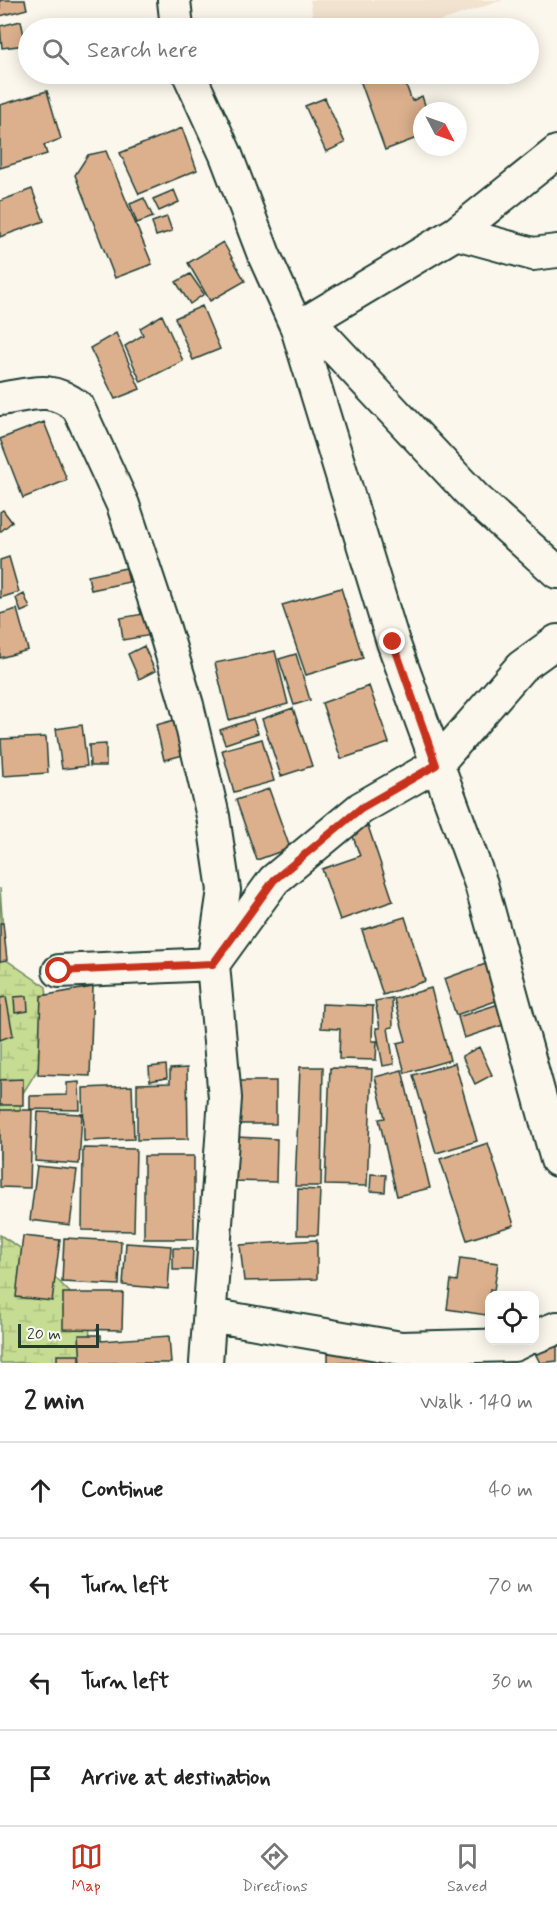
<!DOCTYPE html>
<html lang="en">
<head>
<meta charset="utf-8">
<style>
  body { margin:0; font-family:Mynerve,sans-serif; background:#f2f2f2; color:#222 }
  .controls { position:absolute; right:18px; bottom:18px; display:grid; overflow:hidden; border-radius:12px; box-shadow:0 3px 15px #0003 }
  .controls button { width:54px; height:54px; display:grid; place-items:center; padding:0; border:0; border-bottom:2px solid #e0e0e0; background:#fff; color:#222; font:30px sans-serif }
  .compass { position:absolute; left:413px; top:102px; width:54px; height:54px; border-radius:50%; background:#fff; box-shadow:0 3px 15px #0003; rotate:131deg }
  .scale { position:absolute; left:18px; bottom:15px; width:81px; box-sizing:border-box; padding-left:6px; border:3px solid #1f3d34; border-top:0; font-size:16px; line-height:21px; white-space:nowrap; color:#1f3d34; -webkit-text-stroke:4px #fbf7ec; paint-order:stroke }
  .stop { position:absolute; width:18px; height:18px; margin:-14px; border:4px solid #c8321e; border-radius:50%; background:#fff }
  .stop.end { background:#c8321e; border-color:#fff; box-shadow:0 2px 6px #0008 }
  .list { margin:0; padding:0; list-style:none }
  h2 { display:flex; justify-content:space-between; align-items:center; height:78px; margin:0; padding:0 24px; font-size:26px }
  h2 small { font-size:20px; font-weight:400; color:#767676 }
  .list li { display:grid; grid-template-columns:39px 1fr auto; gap:18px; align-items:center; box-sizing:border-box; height:96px; padding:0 24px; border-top:2px solid #e0e0e0 }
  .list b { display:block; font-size:22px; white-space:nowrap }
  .list em { font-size:20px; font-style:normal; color:#767676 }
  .icon { flex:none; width:33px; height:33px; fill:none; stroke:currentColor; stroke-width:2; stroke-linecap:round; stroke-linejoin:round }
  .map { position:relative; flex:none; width:557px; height:1363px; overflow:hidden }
  .search { position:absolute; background:#fff; box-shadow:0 3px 15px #0003; left:18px; right:18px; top:18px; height:66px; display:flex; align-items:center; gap:15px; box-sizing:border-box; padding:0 21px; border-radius:33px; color:#767676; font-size:22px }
  .sheet { height:462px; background:#fff }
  nav { display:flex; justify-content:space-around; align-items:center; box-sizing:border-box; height:84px; border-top:2px solid #e0e0e0; background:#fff; font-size:16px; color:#767676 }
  nav a { display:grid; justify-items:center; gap:3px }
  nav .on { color:#c8321e }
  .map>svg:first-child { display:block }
</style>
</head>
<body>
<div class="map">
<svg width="557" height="1363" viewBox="0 0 557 1363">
  <defs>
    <pattern id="wetland-marsh" width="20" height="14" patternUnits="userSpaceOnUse" patternTransform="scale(1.5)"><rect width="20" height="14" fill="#c6dc92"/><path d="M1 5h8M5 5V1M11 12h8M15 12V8" fill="none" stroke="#aabe7e"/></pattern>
  </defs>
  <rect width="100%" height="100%" fill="#fbf7ec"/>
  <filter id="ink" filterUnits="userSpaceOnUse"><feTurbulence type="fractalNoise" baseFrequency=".0167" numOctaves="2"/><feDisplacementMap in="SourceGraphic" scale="12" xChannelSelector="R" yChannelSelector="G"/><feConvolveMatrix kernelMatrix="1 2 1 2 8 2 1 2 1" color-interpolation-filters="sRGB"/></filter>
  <g filter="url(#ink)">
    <path fill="#f2e2d0" d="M 310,0 L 503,0 L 420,28 L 315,28 Z"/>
    <path fill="url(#wetland-marsh)" stroke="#728c63" stroke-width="1.5" d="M 0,888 L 5,959 L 46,987 L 52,1046 L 23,1093 L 11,1156 L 0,1159 Z
      M 0,1235 L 36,1258 L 90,1313 L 89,1363 L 0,1363 Z"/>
    <path fill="#dcb08d" stroke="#1f3d34" stroke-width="1.5" d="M 0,0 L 25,0 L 27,9 L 0,16 Z
      M 21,21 L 26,45 L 2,48 L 0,26 Z
      M 378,74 L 402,74 L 412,101 L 422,96 L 427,111 L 422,111 L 422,136 L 385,150 L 360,80 Z
      M 47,91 L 61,139 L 44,145 L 47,154 L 0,168 L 0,105 Z
      M 325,98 L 345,143 L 326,152 L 305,106 Z
      M 182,128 L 197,170 L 139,194 L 120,153 Z
      M 106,151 L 152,264 L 115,278 L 75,175 L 88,155 Z
      M 32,189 L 44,221 L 0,237 L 0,201 Z
      M 174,190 L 179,202 L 159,211 L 153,199 Z
      M 144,198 L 153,217 L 137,223 L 130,204 Z
      M 167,217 L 172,231 L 156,236 L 152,222 Z
      M 223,242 L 245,281 L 210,301 L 188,263 Z
      M 190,274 L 204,294 L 190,304 L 176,282 Z
      M 202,306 L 220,349 L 193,360 L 175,318 Z
      M 162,315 L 183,361 L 141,382 L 125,346 L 143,335 L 140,328 Z
      M 116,333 L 140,389 L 115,399 L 90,348 Z
      M 44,422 L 67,480 L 23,498 L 0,439 Z
      M 3,510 L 12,522 L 0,532 L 0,512 Z
      M 9,557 L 19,592 L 0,598 L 0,560 Z
      M 126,568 L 129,582 L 91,590 L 88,576 Z
      M 341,588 L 363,658 L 306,675 L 282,605 Z
      M 24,594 L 30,608 L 21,612 L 16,598 Z
      M 17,609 L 28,650 L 0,658 L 0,614 Z
      M 149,613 L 152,635 L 123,640 L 120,618 Z
      M 144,646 L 155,671 L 139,679 L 128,654 Z
      M 275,651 L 288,704 L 229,720 L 215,663 Z
      M 296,654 L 310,700 L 294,705 L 279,659 Z
      M 369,686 L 389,743 L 341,759 L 322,703 Z
      M 293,708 L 312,766 L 281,776 L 262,719 Z
      M 178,719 L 187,754 L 164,760 L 156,725 Z
      M 253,719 L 258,733 L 225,744 L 220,730 Z
      M 82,725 L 87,766 L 62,769 L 56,729 Z
      M 46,737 L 48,773 L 3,776 L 1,739 Z
      M 262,739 L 274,781 L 234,792 L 222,750 Z
      M 106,744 L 106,766 L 90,766 L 89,745 Z
      M 269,789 L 290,848 L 257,860 L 236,800 Z
      M 368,826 L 393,901 L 340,920 L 322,869 L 360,856 L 351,831 Z
      M 405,917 L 425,981 L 383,995 L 362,930 Z
      M 0,923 L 3,923 L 7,960 L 0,961 Z
      M 491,962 L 504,998 L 456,1015 L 444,979 Z
      M 93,987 L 90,1076 L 38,1074 L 41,996 Z
      M 431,988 L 450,1060 L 405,1073 L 397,1043 L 406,1041 L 394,999 Z
      M 27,996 L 28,1011 L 15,1013 L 14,997 Z
      M 6,997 L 13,1035 L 0,1040 L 0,998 Z
      M 392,998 L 393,1027 L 388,1028 L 394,1064 L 383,1066 L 376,1028 L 380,1028 L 375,1001 Z
      M 505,1002 L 512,1022 L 464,1038 L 458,1017 Z
      M 322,1004 L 373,1006 L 372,1041 L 377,1041 L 376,1060 L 339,1059 L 340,1029 L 321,1028 Z
      M 479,1047 L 492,1075 L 475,1084 L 462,1056 Z
      M 455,1063 L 477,1141 L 436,1153 L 413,1075 Z
      M 166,1065 L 167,1078 L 150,1081 L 149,1067 Z
      M 300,1067 L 323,1067 L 321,1186 L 295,1186 Z
      M 187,1068 L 188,1139 L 137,1140 L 137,1084 L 170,1083 L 170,1069 Z
      M 330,1068 L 372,1069 L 367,1186 L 325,1185 Z
      M 402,1070 L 430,1188 L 397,1196 L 379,1119 L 385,1118 L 375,1077 Z
      M 23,1079 L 23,1105 L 0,1105 L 0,1080 Z
      M 240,1081 L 276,1081 L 276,1124 L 239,1124 Z
      M 79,1082 L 80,1110 L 30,1109 L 30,1096 L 67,1095 L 67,1083 Z
      M 132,1086 L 134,1139 L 84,1141 L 83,1088 Z
      M 0,1110 L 32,1110 L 30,1188 L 0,1187 Z
      M 38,1112 L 82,1114 L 79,1164 L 35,1161 Z
      M 236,1137 L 277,1139 L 276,1182 L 234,1181 Z
      M 488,1143 L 514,1225 L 467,1240 L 440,1159 Z
      M 83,1148 L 136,1149 L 134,1231 L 82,1230 Z
      M 144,1156 L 194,1156 L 194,1239 L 144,1239 Z
      M 37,1166 L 77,1170 L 70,1225 L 30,1220 Z
      M 371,1174 L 386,1175 L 385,1192 L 370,1191 Z
      M 298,1189 L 320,1190 L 318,1235 L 297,1235 Z
      M 23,1236 L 60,1240 L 52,1301 L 16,1297 Z
      M 64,1238 L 121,1241 L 119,1285 L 62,1282 Z
      M 317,1240 L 317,1279 L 244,1281 L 240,1245 Z
      M 126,1243 L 171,1246 L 168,1289 L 123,1285 Z
      M 173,1248 L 193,1248 L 192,1270 L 173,1270 Z
      M 460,1258 L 498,1263 L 494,1290 L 490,1289 L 486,1315 L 447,1309 L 451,1280 L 457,1281 Z
      M 63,1293 L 123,1293 L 122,1330 L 63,1329 Z
      M 79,1335 L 101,1335 L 101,1341 L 169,1336 L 171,1363 L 81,1363 Z
      M 557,1339 L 557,1361 L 540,1363 L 534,1351 Z
      M 328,1353 L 386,1354 L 385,1363 L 328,1363 Z
      M 57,1355 L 79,1355 L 79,1363 L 57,1363 Z"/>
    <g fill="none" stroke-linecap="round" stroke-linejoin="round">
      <g stroke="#1f3d34" stroke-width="36">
        <path id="minor" d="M 174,0 L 177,28
          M 189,74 L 226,155 L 264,255 L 297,328 L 393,642 L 481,884 L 557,1160
          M 456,233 L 533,254 L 557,251
          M 309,321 L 475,498 L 557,572
          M 297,328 L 456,233 L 557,152
          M 0,399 C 33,394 50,385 78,407 L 123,505 L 163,625 L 187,705 L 213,816 L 224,890 L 213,964 L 225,1098 L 206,1363
          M 59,971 L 213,964 L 274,880 L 361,808 L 436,765 L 521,667 L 557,641
          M 210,1315 L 401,1348 L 514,1345 L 524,1340
          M 534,1337 L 557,1328"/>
      </g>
      <use href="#minor" stroke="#fbf7ec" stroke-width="32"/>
    </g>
  </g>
  <g fill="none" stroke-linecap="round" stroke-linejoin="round" filter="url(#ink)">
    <path stroke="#c8321e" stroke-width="8" d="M 59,971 L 213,964 L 274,880 L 361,808 L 436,765 L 393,642"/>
  </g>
</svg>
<div class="controls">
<button><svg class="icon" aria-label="locate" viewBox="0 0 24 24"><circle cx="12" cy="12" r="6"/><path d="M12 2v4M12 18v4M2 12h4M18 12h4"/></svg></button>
</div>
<svg class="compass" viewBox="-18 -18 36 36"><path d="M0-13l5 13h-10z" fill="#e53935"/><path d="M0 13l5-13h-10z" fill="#767676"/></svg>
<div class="scale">20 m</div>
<div class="stop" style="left:59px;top:971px"></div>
<div class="stop end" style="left:393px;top:642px"></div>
<div class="search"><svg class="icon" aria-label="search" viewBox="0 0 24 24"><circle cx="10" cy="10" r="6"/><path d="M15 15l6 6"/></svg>Search here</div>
</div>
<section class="sheet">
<h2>2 min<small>Walk · 140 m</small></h2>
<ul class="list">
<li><svg class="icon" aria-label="ahead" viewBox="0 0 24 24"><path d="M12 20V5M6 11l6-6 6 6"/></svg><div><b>Continue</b></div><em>40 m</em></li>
<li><svg class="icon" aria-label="left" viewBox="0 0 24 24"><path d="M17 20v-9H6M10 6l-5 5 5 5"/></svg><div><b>Turn left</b></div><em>70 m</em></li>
<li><svg class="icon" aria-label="left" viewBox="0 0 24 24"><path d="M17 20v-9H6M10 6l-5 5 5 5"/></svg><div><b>Turn left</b></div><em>30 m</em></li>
<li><svg class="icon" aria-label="arrive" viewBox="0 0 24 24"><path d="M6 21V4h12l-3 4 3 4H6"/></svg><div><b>Arrive at destination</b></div></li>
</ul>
</section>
<nav>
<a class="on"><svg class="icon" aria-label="map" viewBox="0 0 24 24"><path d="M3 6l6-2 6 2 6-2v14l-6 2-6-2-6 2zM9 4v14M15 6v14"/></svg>Map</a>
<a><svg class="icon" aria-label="directions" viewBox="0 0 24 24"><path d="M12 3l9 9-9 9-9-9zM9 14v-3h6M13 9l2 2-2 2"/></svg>Directions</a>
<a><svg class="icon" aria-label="saved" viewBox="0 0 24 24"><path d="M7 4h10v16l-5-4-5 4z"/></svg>Saved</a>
</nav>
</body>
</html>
